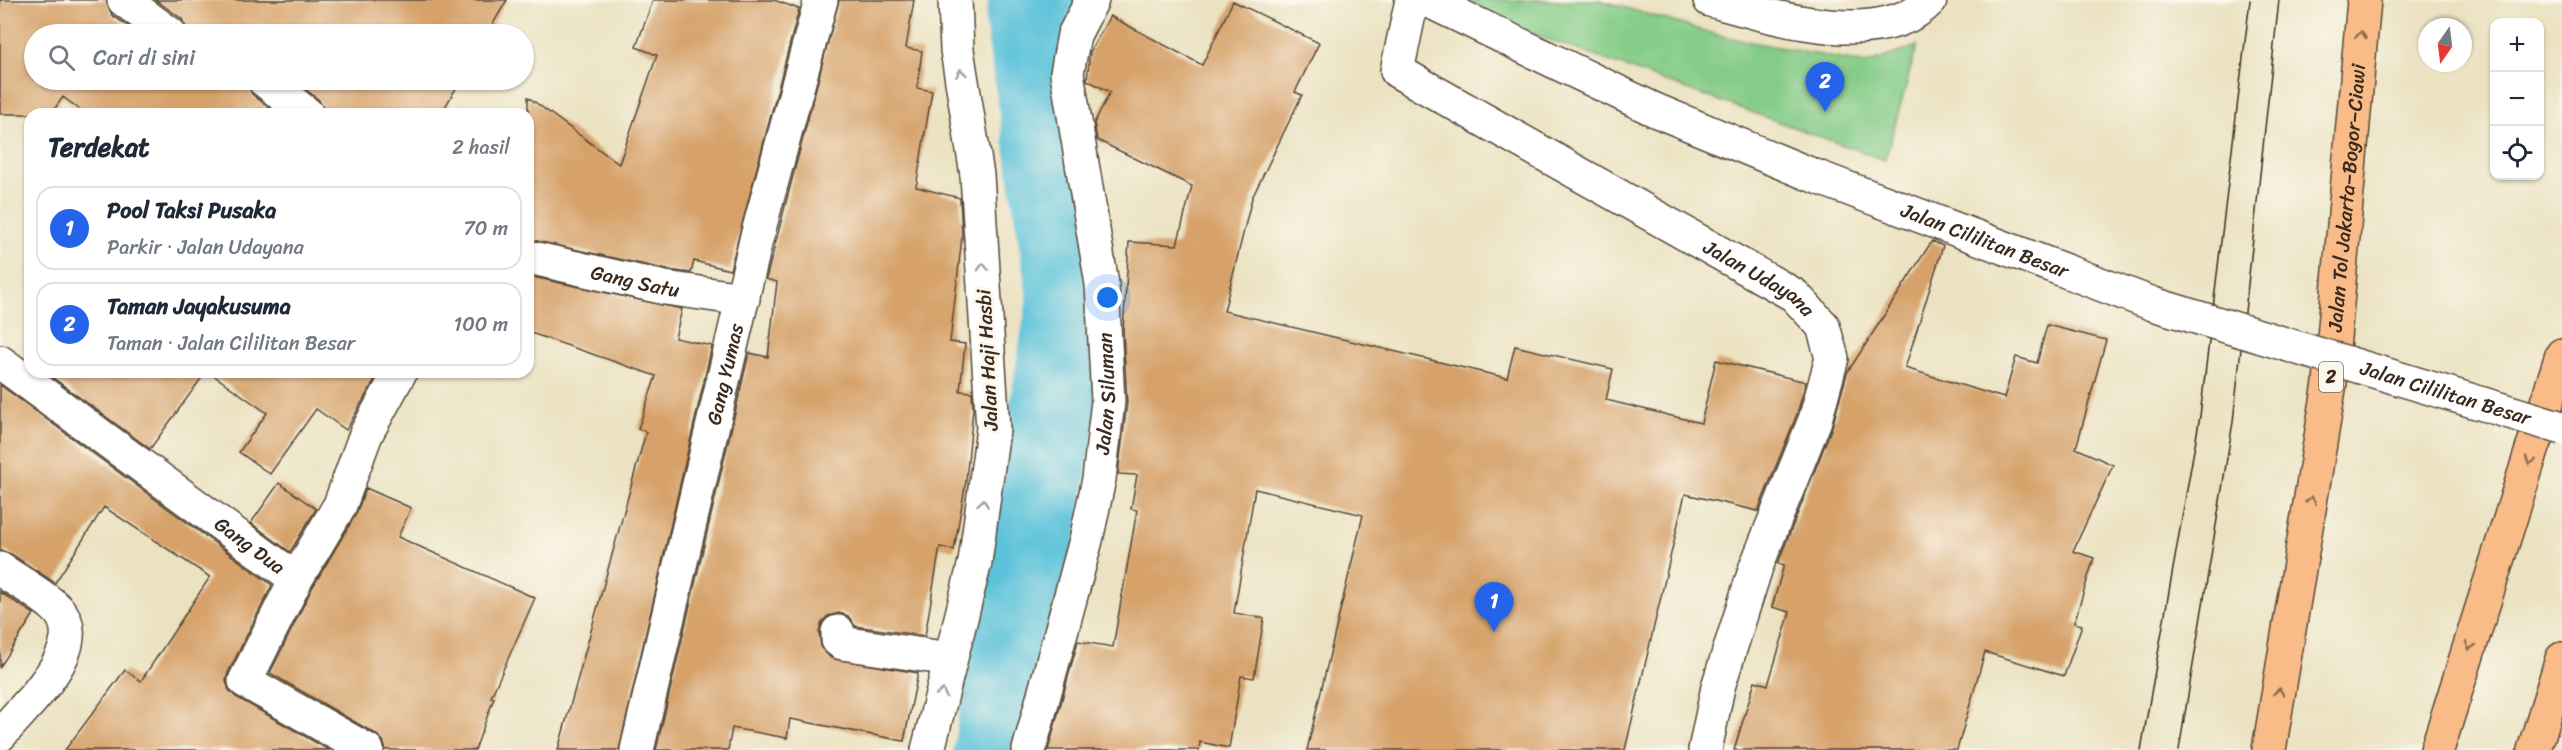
<!DOCTYPE html>
<html lang="id">
<head>
<meta charset="utf-8">
<style>
  body { margin:0; font-family:Sriracha,sans-serif; background:#f6f6f7; color:#1f2937 }
  .controls { position:absolute; right:18px; top:18px; display:grid; overflow:hidden; border-radius:12px; box-shadow:0 2px 4px #0004 }
  .controls button { width:54px; height:54px; display:grid; place-items:center; padding:0; border:0; border-bottom:2px solid #e0e1e3; background:#fff; color:#1f2937; font:30px sans-serif }
  .compass { position:absolute; left:2418px; top:18px; width:54px; height:54px; border-radius:50%; background:#fff; box-shadow:0 2px 4px #0004; rotate:194deg }
  .you { position:absolute; left:1108px; top:298px; width:21px; height:21px; margin:-15px; border:4px solid #fff; border-radius:50%; background:#1a73e8; box-shadow:0 0 0 9px #1a73e833 }
  .badge { display:grid; place-items:center; width:39px; height:39px; border-radius:50%; background:#2563eb; color:#fff; font-size:20px; font-weight:700 }
  .pin { position:absolute; translate:-50% -50px; filter:drop-shadow(0 2px 3px #0008) }
  .pin::after { content:''; position:absolute; top:32px; width:21px; height:18px; background:inherit; clip-path:polygon(0 0,100% 0,50% 100%) }
  .list { margin:0; padding:0; list-style:none }
  h2 { display:flex; justify-content:space-between; align-items:center; height:78px; margin:0; padding:0 24px; font-size:26px }
  h2 small { font-size:20px; font-weight:400; color:#747a83 }
  .list li { display:grid; grid-template-columns:39px 1fr auto; gap:18px; align-items:center; box-sizing:border-box; height:84px; margin:0 12px 12px; padding:0 12px; border:2px solid #e0e1e3; border-radius:18px }
  .list b { display:block; font-size:22px; white-space:nowrap }
  .list p { margin:0; font-size:20px; white-space:nowrap; color:#747a83 }
  .list em { font-size:20px; font-style:normal; color:#747a83 }
  .icon { flex:none; width:33px; height:33px; fill:none; stroke:currentColor; stroke-width:2; stroke-linecap:round; stroke-linejoin:round }
  .map { position:relative; flex:none; width:2562px; height:750px; overflow:hidden }
  .search { position:absolute; background:#fff; box-shadow:0 2px 4px #0004; left:24px; top:24px; width:510px; height:66px; display:flex; align-items:center; gap:15px; box-sizing:border-box; padding:0 21px; border-radius:33px; color:#747a83; font-size:22px }
  .panel { position:absolute; background:#fff; box-shadow:0 2px 4px #0004; left:24px; top:108px; width:510px; height:270px; border-radius:18px }
  .map>svg:first-child { display:block }
</style>
</head>
<body>
<div class="map">
<svg width="2562" height="750" viewBox="0 0 2562 750">
  <rect width="100%" height="100%" fill="#fbf7ec"/>
  <filter id="ink" filterUnits="userSpaceOnUse"><feTurbulence type="fractalNoise" baseFrequency=".0167" numOctaves="2"/><feDisplacementMap in="SourceGraphic" scale="12" xChannelSelector="R" yChannelSelector="G"/><feConvolveMatrix kernelMatrix="1 2 1 2 8 2 1 2 1" color-interpolation-filters="sRGB"/></filter>
  <filter id="wash" filterUnits="userSpaceOnUse"><feTurbulence type="fractalNoise" baseFrequency=".008" numOctaves="4" result="noise"/><feDisplacementMap in="SourceGraphic" scale="24" xChannelSelector="R" yChannelSelector="G"/><feGaussianBlur stdDeviation="1.35" result="paint"/><feColorMatrix in="noise" values="0 0 0 0 0 0 0 0 0 0 0 0 0 0 0 0 0 1.4 0 .05"/><feComposite in="paint" operator="in"/></filter>
  <g filter="url(#wash)">
    <rect width="100%" height="100%" fill="#ebe2c1"/>
    <path fill="#85cc88" stroke="#607b53" stroke-width="1.5" d="M 1457,0 L 1599,0 L 1725,37 L 1867,64 L 1917,46 L 1885,160 L 1446,3 Z"/>
    <g fill="none" stroke-linecap="round" stroke-linejoin="round">
      <path stroke="#5cc2da" stroke-width="87" d="M 997,750 L 1071,298 L 1029,21 L 1033,0"/>
    </g>
    <g id="blocks">
      <path fill="#d6a26b" d="M 0,0 L 106,0 L 112,15 L 139,34 L 34,34 L 34,80 L 246,80 L 252,94 L 277,114 L 86,114 L 63,97 L 51,114 L 0,114 Z
        M 156,0 L 507,0 L 487,34 L 188,34 L 182,19 Z
        M 653,0 L 774,0 L 799,9 L 730,270 L 694,261 L 691,273 L 668,270 L 528,239 L 528,97 L 619,164 L 657,55 L 636,47 Z
        M 839,0 L 914,0 L 906,48 L 922,51 L 917,88 L 932,91 L 916,187 L 960,198 L 962,237 L 950,342 L 965,344 L 960,391 L 972,392 L 973,409 L 966,481 L 954,550 L 940,547 L 925,636 L 855,626 L 848,616 L 839,613 L 828,616 L 822,622 L 819,631 L 821,648 L 831,658 L 918,673 L 904,741 L 790,719 L 787,738 L 732,728 L 728,750 L 656,750 L 749,353 L 768,357 L 777,282 L 766,279 Z
        M 1233,1 L 1319,43 L 1295,92 L 1302,95 L 1252,198 L 1224,311 L 1507,378 L 1515,346 L 1613,369 L 1606,400 L 1701,423 L 1716,360 L 1806,382 L 1797,414 L 1758,511 L 1685,494 L 1625,750 L 1307,750 L 1363,515 L 1255,489 L 1234,613 L 1264,618 L 1254,678 L 1241,676 L 1229,748 L 1200,742 L 1199,750 L 1048,750 L 1078,641 L 1113,647 L 1137,510 L 1131,509 L 1137,475 L 1118,474 L 1127,403 L 1123,331 L 1129,242 L 1177,245 L 1192,186 L 1097,140 L 1094,123 L 1110,92 L 1087,80 L 1090,52 L 1110,16 L 1202,65 Z
        M 294,80 L 461,80 L 441,114 L 325,114 L 319,100 Z
        M 1932,241 L 1943,246 L 1905,368 L 2004,398 L 2016,357 L 2037,363 L 2047,325 L 2106,340 L 2076,448 L 2113,465 L 2073,551 L 2094,558 L 2074,623 L 2082,625 L 2064,676 L 1985,652 L 1957,750 L 1734,750 L 1755,681 L 1768,685 L 1790,612 L 1772,607 L 1784,565 L 1778,563 L 1832,427 L 1847,373 Z
        M 528,276 L 682,309 L 675,338 L 712,346 L 619,750 L 558,750 L 646,432 L 638,429 L 656,376 L 528,332 Z
        M 45,372 L 206,372 L 150,449 Z
        M 209,372 L 379,372 L 346,430 L 316,409 L 270,474 L 239,452 L 267,413 Z
        M 0,385 L 272,585 L 228,673 L 226,681 L 229,690 L 236,697 L 329,750 L 65,750 L 125,670 L 141,681 L 210,577 L 104,507 L 55,583 L 11,554 L 0,550 Z
        M 279,483 L 316,509 L 290,552 L 251,523 Z
        M 366,488 L 411,508 L 398,537 L 535,598 L 491,697 L 494,698 L 475,750 L 386,750 L 383,741 L 376,734 L 270,673 L 312,588 L 356,514 Z
        M 0,592 L 34,614 L 0,667 Z"/>
    </g>
  </g>
  <g filter="url(#ink)">
    <use href="#blocks" fill-opacity="0" stroke="#554636" stroke-width="1.5"/>
    <g fill="none" stroke-linecap="round" stroke-linejoin="round">
      <g stroke="#554636" stroke-width="36">
        <g id="minor">
          <path d="M 124,0 L 170,34"/>
          <path id="s1" d="M 1412,0 L 1397,71 L 1794,295 L 1823,326 L 1832,358 L 1815,420 L 1756,567 L 1718,687 L 1705,750"/>
          <path d="M 1710,0 C 1768,16 1881,52 1930,0"/>
          <path d="M 264,80 L 307,114"/>
          <path id="s2" d="M 528,257 L 665,288 L 743,299"/>
          <path id="s3" d="M 0,362 L 296,579 L 245,681 L 367,750"/>
          <path d="M 0,569 C 17,581 38,592 54,606 C 97,643 24,706 0,735"/>
          <path d="M 296,579 L 340,505 L 366,434 L 400,372"/>
          <path d="M 838,632 L 838,640 L 842,643 L 950,659"/>
          <path id="s4" d="M 637,750 L 756,240 L 821,0"/>
          <path d="M 928,750 L 975,562 L 993,429 L 977,175 L 957,50 L 955,0"/>
          <path id="s5" d="M 1029,750 L 1086,540 L 1099,479 L 1108,401 L 1102,284 L 1067,73 L 1074,35 L 1092,0"/>
        </g>
      </g>
      <g stroke="#554636" stroke-width="36">
        <g id="tertiary">
          <path id="s6" d="M 1427,0 L 1655,110 L 1807,173 L 2153,304"/>
        </g>
      </g>
      <g stroke="#554636" stroke-width="36">
        <g id="motorway">
          <path id="s7" d="M 2269,750 L 2330,383 L 2364,0"/>
          <path d="M 2437,750 L 2562,355"/>
          <path d="M 2534,750 L 2562,659"/>
        </g>
      </g>
      <use href="#minor" stroke="#fff" stroke-width="33"/>
      <use href="#tertiary" stroke="#fff" stroke-width="33"/>
      <use href="#motorway" stroke="#f9bc89" stroke-width="33"/>
      <path stroke="#3b2a1e" stroke-width="1.5" d="M 2141,750 L 2200,416 L 2250,0
        M 2179,750 L 2233,422 L 2279,0"/>
      <g stroke="#554636" stroke-width="36" stroke-linecap="butt">
        <g id="tertiary-bridge">
          <path id="s8" d="M 2153,304 L 2562,428"/>
        </g>
      </g>
      <use href="#tertiary-bridge" stroke="#fff" stroke-width="33"/>
    </g>
    <defs><path id="oneway-chevron" d="M-2-3.5L2.5 0L-2 3.5" fill="none" stroke-width="1.6" stroke-linecap="round" stroke-linejoin="round" transform="scale(1.5)"/></defs>
    <g stroke="#906c4e">
      <use href="#oneway-chevron" transform="translate(2361 35) rotate(-85)"/>
      <use href="#oneway-chevron" transform="translate(2530 461) rotate(108)"/>
      <use href="#oneway-chevron" transform="translate(2311 500) rotate(-81)"/>
      <use href="#oneway-chevron" transform="translate(2470 646) rotate(108)"/>
      <use href="#oneway-chevron" transform="translate(2279 692) rotate(-81)"/>
    </g>
    <g stroke="#a79f9a">
      <use href="#oneway-chevron" transform="translate(961 73) rotate(-99)"/>
      <use href="#oneway-chevron" transform="translate(983 267) rotate(-93)"/>
      <use href="#oneway-chevron" transform="translate(983 503) rotate(-82)"/>
      <use href="#oneway-chevron" transform="translate(942 693) rotate(-76)"/>
    </g>
  </g>
  <g text-anchor="middle" stroke-width="6" stroke-linejoin="round" paint-order="stroke">
    <rect fill="#fbf7ec" stroke="#75685c" stroke-width="1.5" x="2319" y="362" width="24" height="30" rx="4.5"/>
    <g font-size="18" font-weight="bold" fill="#3b2a1e">
      <text x="2331" y="383">2</text>
    </g>
    <g font-size="20" fill="#3b2a1e" stroke="#fbf7ec">
      <text dy="7" stroke="none"><textPath href="#s7" startOffset="558">Jalan Tol Jakarta–Bogor–Ciawi</textPath></text>
      <text dy="7" stroke="none"><textPath href="#s6" startOffset="608">Jalan Cililitan Besar</textPath></text>
      <text dy="7" stroke="none"><textPath href="#s2" startOffset="110">Gang Satu</textPath></text>
      <text dy="7" stroke="none"><textPath href="#s1" startOffset="490">Jalan Udayana</textPath></text>
      <text transform="translate(987 360) rotate(-93)" y="7">Jalan Haji Hasbi</text>
      <text dy="7" stroke="none"><textPath href="#s4" startOffset="386">Gang Yumas</textPath></text>
      <text dy="7" stroke="none"><textPath href="#s8" startOffset="306">Jalan Cililitan Besar</textPath></text>
      <text dy="7" stroke="none"><textPath href="#s5" startOffset="366">Jalan Siluman</textPath></text>
      <text dy="7" stroke="none"><textPath href="#s3" startOffset="310">Gang Dua</textPath></text>
    </g>
  </g>
</svg>
<div class="controls">
<button>+</button>
<button>−</button>
<button><svg class="icon" aria-label="locate" viewBox="0 0 24 24"><circle cx="12" cy="12" r="6"/><path d="M12 2v4M12 18v4M2 12h4M18 12h4"/></svg></button>
</div>
<svg class="compass" viewBox="-18 -18 36 36"><path d="M0-13l5 13h-10z" fill="#e53935"/><path d="M0 13l5-13h-10z" fill="#747a83"/></svg>
<div class="you"></div>
<div class="pin badge" style="left:1494px;top:632px">1</div>
<div class="pin badge" style="left:1825px;top:112px">2</div>
<div class="search"><svg class="icon" aria-label="search" viewBox="0 0 24 24"><circle cx="10" cy="10" r="6"/><path d="M15 15l6 6"/></svg>Cari di sini</div>
<section class="panel">
<h2>Terdekat<small>2 hasil</small></h2>
<ul class="list">
<li><span class="badge">1</span><div><b>Pool Taksi Pusaka</b><p>Parkir · Jalan Udayana</p></div><em>70 m</em></li>
<li><span class="badge">2</span><div><b>Taman Jayakusuma</b><p>Taman · Jalan Cililitan Besar</p></div><em>100 m</em></li>
</ul>
</section>
</div>
</body>
</html>
